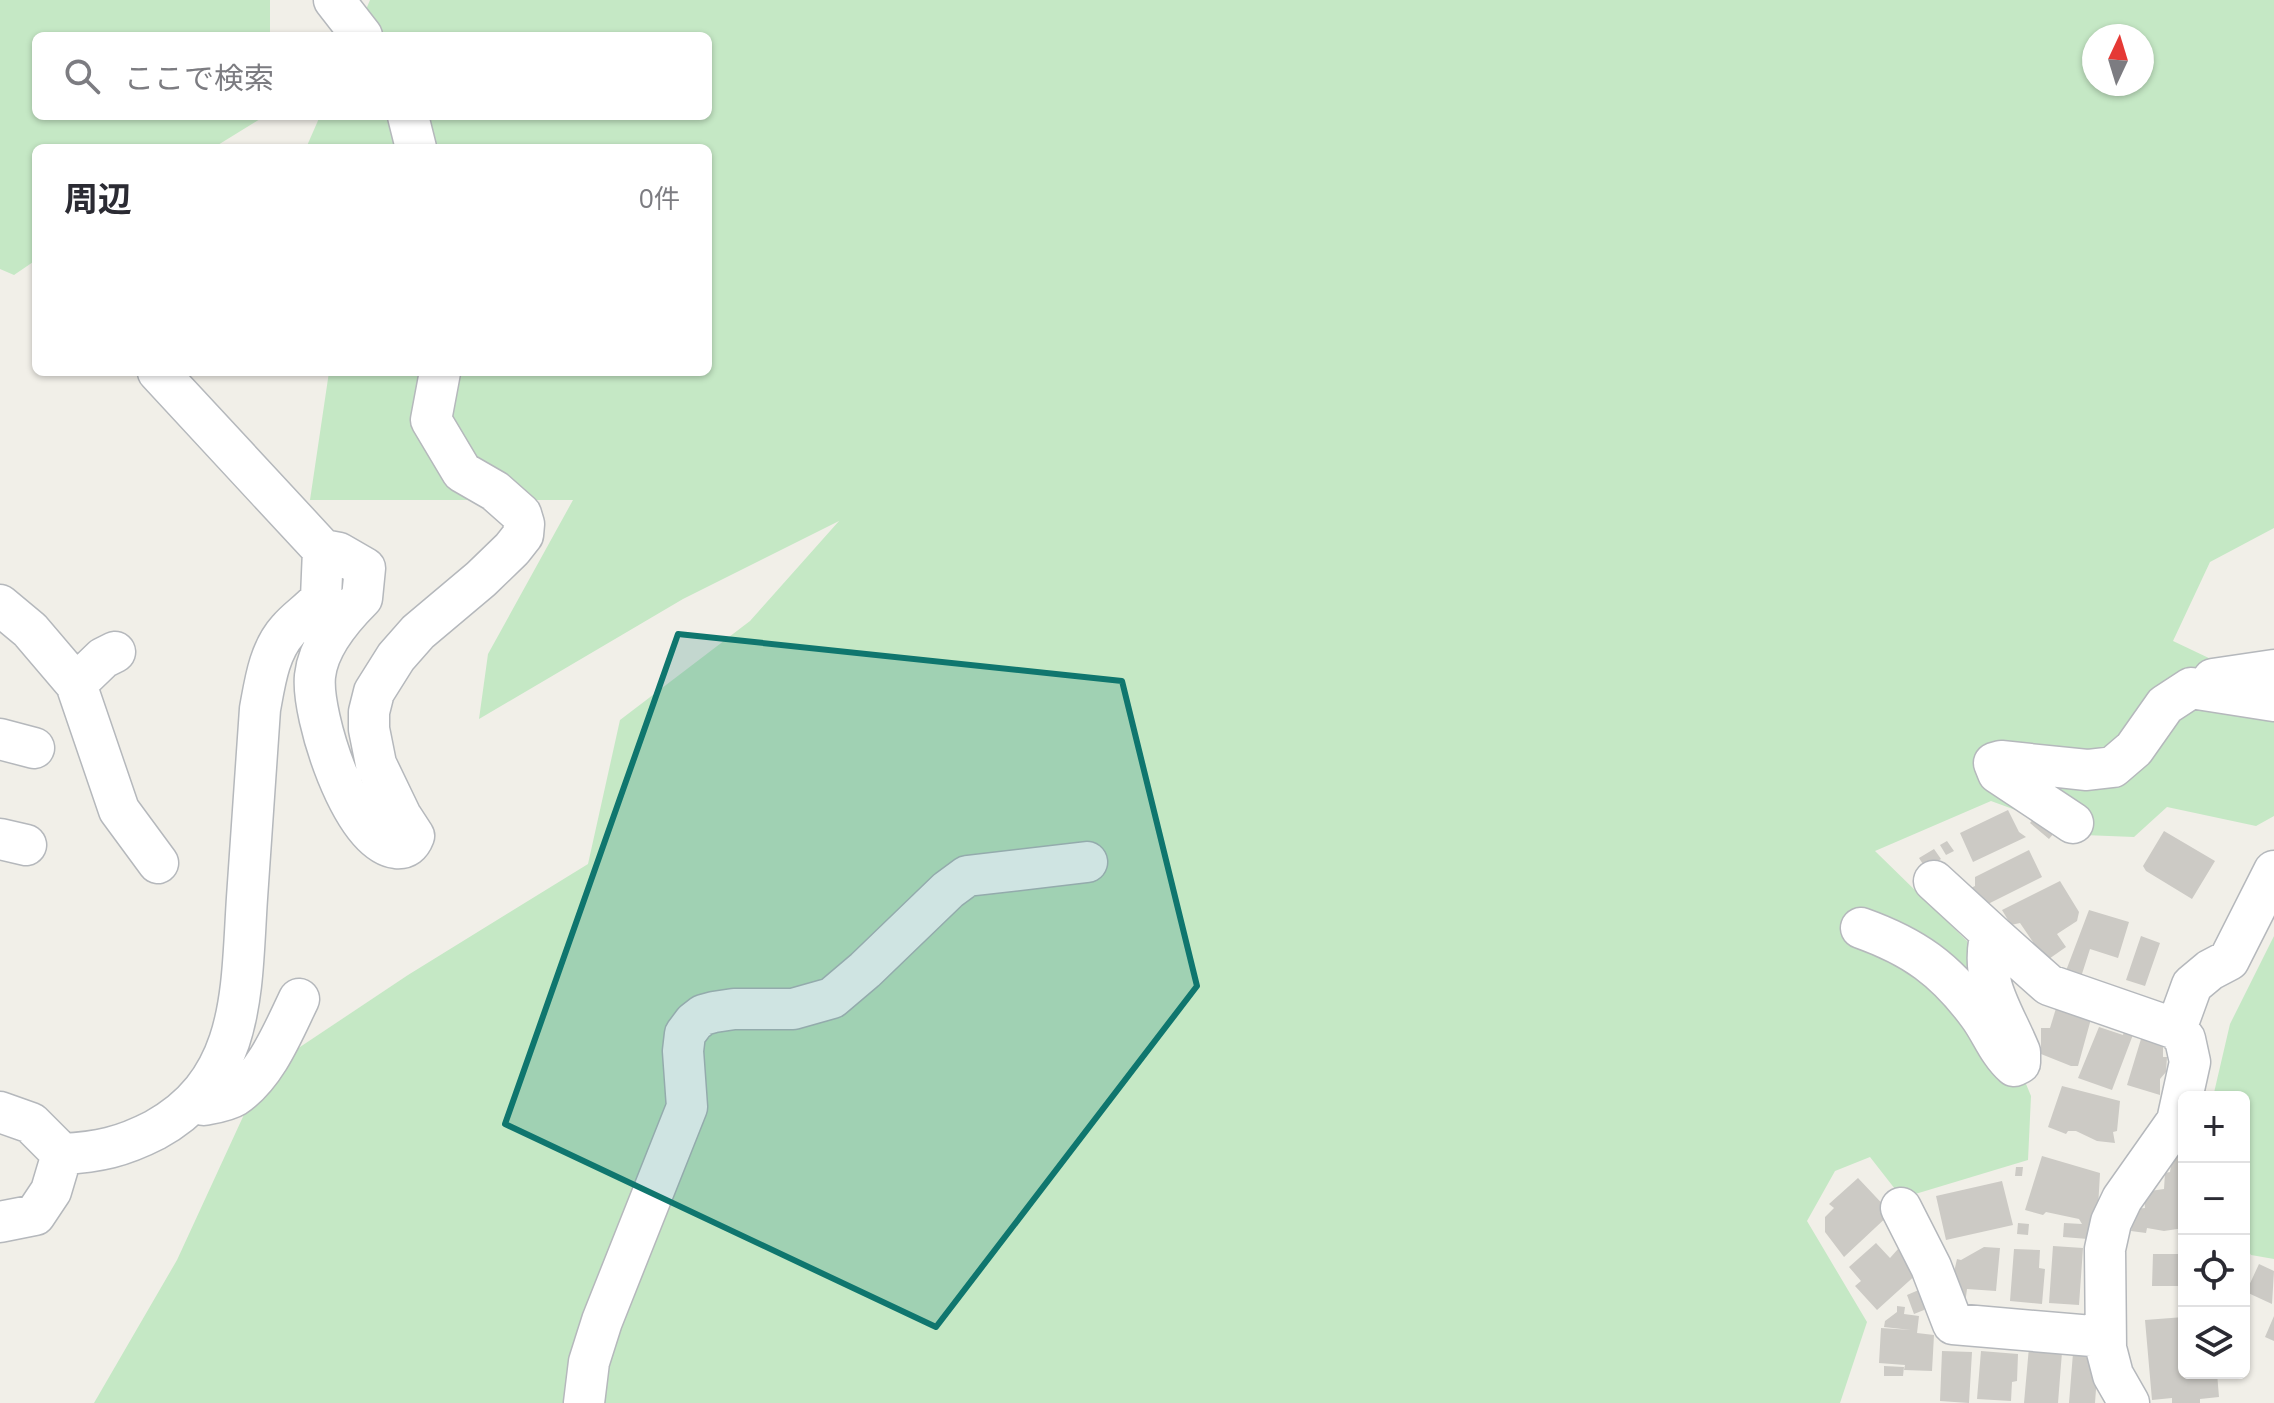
<!DOCTYPE html>
<html lang="ja">
<head>
<meta charset="utf-8">
<style>
  body { margin:0; font-family:"IBM Plex Sans","Noto Sans JP",sans-serif; background:#f7f7f7; color:#2b2b33 }
  .controls { position:absolute; right:24px; bottom:24px; display:grid; overflow:hidden; border-radius:12px; box-shadow:0 2px 6px #0004 }
  .controls button { width:72px; height:72px; display:grid; place-items:center; padding:0; border:0; border-bottom:2px solid #e1e1e2; background:#fff; color:#2b2b33; font:40px sans-serif }
  .compass { position:absolute; left:2082px; top:24px; width:72px; height:72px; border-radius:50%; background:#fff; box-shadow:0 2px 6px #0004; rotate:4deg }
  .list { margin:0; padding:0; list-style:none }
  h2 { display:flex; justify-content:space-between; align-items:center; height:104px; margin:0; padding:0 32px; font-size:34px }
  h2 small { font-size:26px; font-weight:400; color:#7c7c81 }
  .icon { flex:none; width:44px; height:44px; fill:none; stroke:currentColor; stroke-width:2; stroke-linecap:round; stroke-linejoin:round }
  .map { position:relative; flex:none; width:2274px; height:1403px; overflow:hidden }
  .search { position:absolute; background:#fff; box-shadow:0 2px 6px #0004; left:32px; top:32px; width:680px; height:88px; display:flex; align-items:center; gap:20px; box-sizing:border-box; padding:0 28px; border-radius:12px; color:#7c7c81; font-size:30px }
  .panel { position:absolute; background:#fff; box-shadow:0 2px 6px #0004; left:32px; top:144px; width:680px; height:232px; border-radius:12px }
  .map>svg:first-child { display:block }
</style>
</head>
<body>
<div class="map">
<svg width="2274" height="1403" viewBox="0 0 2274 1403">
  <rect width="100%" height="100%" fill="#f1efe8"/>
  <path fill="#c5e8c5" fill-rule="evenodd" d="M 0,0 L 270,0 L 270,36 L 36,36 L 36,116 L 265,116 L 213,148 L 36,148 L 36,260 L 14,275 L 0,269 Z
    M 370,0 L 2274,0 L 2274,528 L 2210,562 L 2173,641 L 2274,689 L 2274,816 L 2256,826 L 2167,807 L 2134,837 L 2084,835 L 1991,801 L 1875,851 L 1967,941 L 2031,1096 L 2028,1160 L 1902,1198 L 1870,1157 L 1835,1171 L 1807,1221 L 1867,1322 L 1840,1403 L 94,1403 L 177,1260 L 264,1071 L 408,975 L 588,864 L 620,720 L 750,621 L 839,521 L 683,599 L 479,719 L 488,654 L 573,500 L 310,500 L 329,372 L 708,372 L 708,148 L 306,148 L 320,116 L 708,116 L 708,36 L 355,36 ZM 2094,36 L 2142,36 L 2142,84 L 2094,84 Z
    M 2274,936 L 2274,1259 L 2251,1255 L 2244,1245 L 2244,1097 L 2213,1097 L 2230,1024 Z"/>
  <path fill="#cccac5" d="M 2008,810 L 2019,832 L 2026,837 L 1973,862 L 1960,833 Z
    M 2039,812 L 2054,833 L 2049,839 L 2030,823 Z
    M 2164,831 L 2215,861 L 2192,899 L 2146,871 L 2143,866 Z
    M 1947,841 L 1954,851 L 1946,855 L 1940,845 Z
    M 1934,849 L 1941,859 L 1926,869 L 1919,858 Z
    M 2029,850 L 2042,877 L 1984,906 L 1960,893 L 1975,886 L 1975,877 Z
    M 2060,881 L 2079,912 L 2077,921 L 2057,934 L 2066,947 L 2046,961 L 2020,923 L 2011,925 L 2002,910 Z
    M 2089,910 L 2129,922 L 2118,958 L 2090,949 L 2081,977 L 2064,976 Z
    M 2141,936 L 2160,943 L 2145,986 L 2126,980 Z
    M 2057,1005 L 2091,1019 L 2078,1066 L 2071,1066 L 2041,1054 L 2041,1028 L 2050,1028 Z
    M 2099,1027 L 2123,1035 L 2125,1029 L 2134,1032 L 2112,1090 L 2078,1078 Z
    M 2149,1038 L 2163,1044 L 2163,1057 L 2167,1057 L 2166,1072 L 2160,1079 L 2160,1095 L 2127,1085 L 2141,1039 Z
    M 2062,1086 L 2120,1101 L 2117,1131 L 2113,1132 L 2115,1143 L 2097,1141 L 2076,1131 L 2068,1131 L 2066,1134 L 2048,1127 Z
    M 2180,1151 L 2181,1181 L 2184,1181 L 2184,1228 L 2164,1231 L 2147,1228 L 2146,1233 L 2131,1231 L 2135,1209 L 2145,1208 L 2144,1197 L 2150,1191 L 2164,1189 L 2165,1173 L 2170,1172 L 2171,1165 Z
    M 2042,1156 L 2100,1173 L 2098,1208 L 2095,1209 L 2094,1224 L 2089,1224 L 2088,1239 L 2063,1237 L 2064,1223 L 2082,1224 L 2079,1219 L 2046,1212 L 2043,1215 L 2025,1210 Z
    M 2016,1167 L 2023,1167 L 2022,1176 L 2015,1176 Z
    M 1858,1178 L 1891,1213 L 1844,1257 L 1825,1232 L 1825,1217 L 1834,1208 L 1829,1204 Z
    M 2002,1181 L 2013,1225 L 1946,1240 L 1936,1196 Z
    M 2018,1223 L 2029,1224 L 2028,1235 L 2017,1234 Z
    M 1876,1243 L 1890,1258 L 1898,1249 L 1919,1272 L 1877,1310 L 1855,1286 L 1861,1281 L 1849,1267 Z
    M 2053,1246 L 2083,1248 L 2079,1305 L 2049,1303 Z
    M 1984,1247 L 2000,1248 L 1996,1291 L 1967,1289 L 1965,1304 L 1952,1281 L 1957,1259 L 1961,1260 Z
    M 2014,1249 L 2040,1250 L 2039,1268 L 2045,1269 L 2042,1304 L 2010,1301 Z
    M 2153,1254 L 2184,1254 L 2184,1286 L 2152,1286 Z
    M 2259,1264 L 2274,1271 L 2272,1304 L 2246,1292 Z
    M 1921,1289 L 1926,1301 L 1924,1310 L 1914,1314 L 1907,1295 Z
    M 1897,1306 L 1905,1307 L 1904,1314 L 1919,1316 L 1917,1333 L 1934,1335 L 1932,1371 L 1904,1370 L 1905,1365 L 1879,1363 L 1881,1328 L 1911,1330 L 1884,1327 L 1885,1321 L 1897,1312 Z
    M 2274,1316 L 2274,1341 L 2265,1337 Z
    M 2184,1317 L 2184,1373 L 2217,1373 L 2219,1397 L 2200,1399 L 2200,1403 L 2172,1403 L 2172,1398 L 2152,1400 L 2145,1320 Z
    M 2029,1347 L 2062,1352 L 2058,1403 L 2024,1403 Z
    M 1942,1351 L 1972,1352 L 1969,1403 L 1940,1401 Z
    M 1981,1351 L 2018,1354 L 2017,1381 L 2012,1382 L 2011,1401 L 1977,1399 Z
    M 2073,1353 L 2090,1354 L 2098,1362 L 2095,1403 L 2069,1403 Z
    M 1884,1366 L 1904,1367 L 1903,1376 L 1884,1376 Z"/>
  <g fill="none" stroke-linecap="round" stroke-linejoin="round">
    <g stroke="#b5b8bc" stroke-width="43">
      <path id="minor" d="M 334,0 L 362,36
        M 408,116 L 416,148
        M 158,372 L 323,550
        M 0,605 L 30,630 L 76,684 L 119,810 L 158,863
        M 2213,679 L 2274,670
        M 76,684 L 103,658 L 115,652
        M 0,739 L 34,748
        M 2073,823 L 1998,773 L 1994,763 L 2001,761 L 2087,770 L 2113,767 L 2134,749 L 2165,705 L 2191,688 L 2274,701
        M 0,839 L 26,845
        M 1934,881 L 1995,937
        M 1861,928 C 1914,947 1945,969 1979,1015 C 1991,1031 1998,1052 2014,1066 L 2020,1063 L 2020,1052 C 2004,1013 1982,985 1989,942 L 1995,937 L 2049,985 L 2176,1029 L 2185,1039 L 2190,1062 L 2177,1121 L 2122,1199 L 2111,1222 L 2105,1249 L 2106,1348 L 2113,1375 L 2129,1403
        M 2176,1029 L 2192,985 L 2210,970 L 2229,960 L 2274,871
        M 196,1101 L 204,1105 C 214,1103 227,1101 235,1096 C 266,1075 283,1032 299,999
        M 0,1112 L 31,1123 L 62,1154 C 99,1152 122,1147 155,1130 C 246,1080 241,989 247,898 C 251,835 256,772 260,709 C 265,682 269,651 288,630 C 298,618 312,610 321,598 L 323,550 L 339,553 L 365,568 L 362,598 C 341,619 318,646 315,676 C 311,715 351,842 396,848 C 406,849 411,844 414,836 L 401,816 L 376,764 L 369,729 L 369,712 L 374,692 L 396,657 L 418,632 L 481,579 L 512,549 L 523,535 L 524,524 L 521,514 L 495,491 L 462,472 L 431,420 L 440,372
        M 1901,1208 L 1931,1267 L 1953,1324 L 2104,1337
        M 0,1222 L 35,1215 L 51,1191 L 62,1154
        M 584,1403 L 589,1362 L 602,1321 L 687,1107 L 683,1051 L 685,1034 L 694,1022 L 703,1015 L 714,1012 L 734,1009 L 793,1009 L 832,998 L 865,970 L 948,890 L 967,876 L 1087,862"/>
    </g>
    <use href="#minor" stroke="#fff" stroke-width="40"/>
  </g>
  <path fill="#0f766e" fill-opacity="0.2" stroke="#0f766e" stroke-width="6" stroke-linejoin="round" d="M 678,634 L 1122,681 L 1197,986 L 936,1327 L 505,1124 Z"/>
</svg>
<div class="controls">
<button>+</button>
<button>−</button>
<button><svg class="icon" aria-label="locate" viewBox="0 0 24 24"><circle cx="12" cy="12" r="6"/><path d="M12 2v4M12 18v4M2 12h4M18 12h4"/></svg></button>
<button><svg class="icon" aria-label="layers" viewBox="0 0 24 24"><path d="M12 4l9 5-9 5-9-5zM3 14l9 5 9-5"/></svg></button>
</div>
<svg class="compass" viewBox="-18 -18 36 36"><path d="M0-13l5 13h-10z" fill="#e53935"/><path d="M0 13l5-13h-10z" fill="#7c7c81"/></svg>
<div class="search"><svg class="icon" aria-label="search" viewBox="0 0 24 24"><circle cx="10" cy="10" r="6"/><path d="M15 15l6 6"/></svg>ここで検索</div>
<section class="panel">
<h2>周辺<small>0件</small></h2>
<ul class="list">
</ul>
</section>
</div>
</body>
</html>
